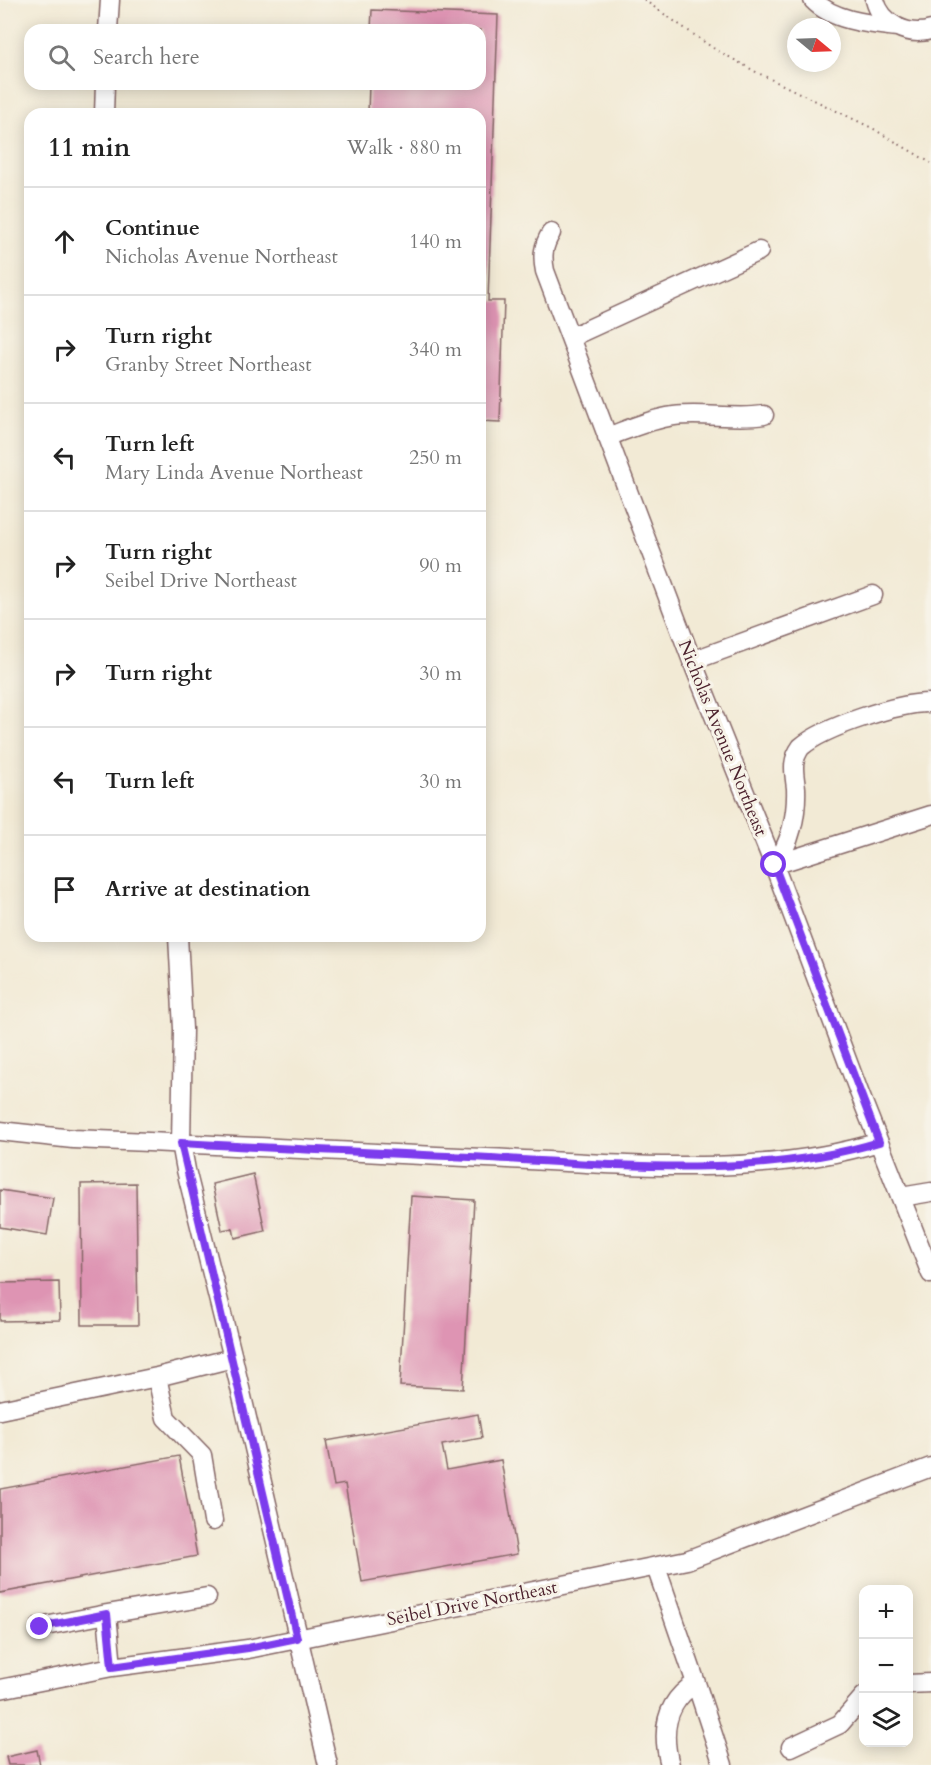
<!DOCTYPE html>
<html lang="en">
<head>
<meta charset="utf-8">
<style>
  body { margin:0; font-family:Cardo,serif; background:#f6f6f6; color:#222 }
  .controls { position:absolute; right:18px; bottom:18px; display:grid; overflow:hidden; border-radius:12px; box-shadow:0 3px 15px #0003 }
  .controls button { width:54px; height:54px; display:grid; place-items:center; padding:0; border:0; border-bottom:2px solid #e0e0e0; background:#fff; color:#222; font:30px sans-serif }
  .compass { position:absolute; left:787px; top:18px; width:54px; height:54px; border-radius:50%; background:#fff; box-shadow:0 3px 15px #0003; rotate:109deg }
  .stop { position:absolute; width:18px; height:18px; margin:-14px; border:4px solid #7c3aed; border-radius:50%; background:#fff }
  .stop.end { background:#7c3aed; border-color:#fff; box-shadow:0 2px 6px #0008 }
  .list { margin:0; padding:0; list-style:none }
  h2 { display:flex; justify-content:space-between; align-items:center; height:78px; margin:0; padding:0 24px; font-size:26px }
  h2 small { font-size:20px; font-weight:400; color:#767676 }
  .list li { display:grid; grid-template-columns:39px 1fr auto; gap:18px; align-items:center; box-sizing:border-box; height:108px; padding:0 24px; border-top:2px solid #e0e0e0 }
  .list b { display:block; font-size:22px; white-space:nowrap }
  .list p { margin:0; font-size:20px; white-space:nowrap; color:#767676 }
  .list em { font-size:20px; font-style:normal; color:#767676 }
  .icon { flex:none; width:33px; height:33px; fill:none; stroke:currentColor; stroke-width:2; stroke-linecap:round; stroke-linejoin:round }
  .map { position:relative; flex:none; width:931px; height:1765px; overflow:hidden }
  .search { position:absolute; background:#fff; box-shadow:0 3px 15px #0003; left:24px; top:24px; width:462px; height:66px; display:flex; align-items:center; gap:15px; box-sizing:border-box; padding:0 21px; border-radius:18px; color:#767676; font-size:22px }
  .panel { position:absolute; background:#fff; box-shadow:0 3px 15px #0003; left:24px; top:108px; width:462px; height:834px; border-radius:18px }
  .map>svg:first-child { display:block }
</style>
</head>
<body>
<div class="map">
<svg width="931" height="1765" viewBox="0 0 931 1765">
  <rect width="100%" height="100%" fill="#f7f3e8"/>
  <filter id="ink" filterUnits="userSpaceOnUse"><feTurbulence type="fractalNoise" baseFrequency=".0167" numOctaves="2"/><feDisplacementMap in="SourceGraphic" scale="12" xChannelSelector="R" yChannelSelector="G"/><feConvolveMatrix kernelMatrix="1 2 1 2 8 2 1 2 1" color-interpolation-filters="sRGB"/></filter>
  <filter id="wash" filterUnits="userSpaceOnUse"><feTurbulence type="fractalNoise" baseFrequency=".008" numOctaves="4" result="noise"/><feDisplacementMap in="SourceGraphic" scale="24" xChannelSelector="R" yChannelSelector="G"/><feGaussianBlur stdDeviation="1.35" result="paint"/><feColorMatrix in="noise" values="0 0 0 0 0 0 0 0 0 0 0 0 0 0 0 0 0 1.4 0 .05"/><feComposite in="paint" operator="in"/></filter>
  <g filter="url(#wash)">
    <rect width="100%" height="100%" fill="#f2ead5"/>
    <g id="blocks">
      <path fill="#de94b3" d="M 372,10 L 498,15 L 488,301 L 504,301 L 500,422 L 480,421 L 480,114 L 368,114 L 369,84 L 480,84 L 480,30 L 371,30 Z
        M 253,1174 L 265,1231 L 235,1238 L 233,1228 L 222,1230 L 212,1184 Z
        M 136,1183 L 138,1325 L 82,1325 L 81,1184 Z
        M 0,1190 L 53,1198 L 47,1235 L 0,1227 Z
        M 411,1196 L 474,1200 L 463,1389 L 400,1386 Z
        M 59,1282 L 60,1320 L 0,1321 L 0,1283 Z
        M 478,1414 L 482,1438 L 442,1445 L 447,1470 L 501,1460 L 517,1554 L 362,1582 L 345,1484 L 334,1486 L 326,1441 Z
        M 179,1456 L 197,1556 L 0,1593 L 0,1489 Z
        M 37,1750 L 40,1765 L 8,1765 L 6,1757 Z"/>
    </g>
  </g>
  <g filter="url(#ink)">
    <use href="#blocks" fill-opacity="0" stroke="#856666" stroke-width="1.5"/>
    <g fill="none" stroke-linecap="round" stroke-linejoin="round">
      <g stroke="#856666" stroke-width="21">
        <path id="minor" d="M 813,0 C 833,21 870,24 897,27
          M 875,0 C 881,24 908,37 931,30
          M 108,30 L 110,0
          M 104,114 L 105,84
          M 551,233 C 543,246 542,256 545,271 L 692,661 L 774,865 L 859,1092 L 931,1274
          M 571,337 L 759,251
          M 607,437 C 629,429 651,419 674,416 C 704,412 734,420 764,415
          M 692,661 L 873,595
          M 774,865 C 791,845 797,813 796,788 C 794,771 791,761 801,747 C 824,727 900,702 931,703
          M 774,865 L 931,815
          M 178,936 L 183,1029 L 181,1143 L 186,1170 L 233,1358 L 328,1765
          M 0,1131 L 73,1139 C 211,1144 348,1152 486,1158 C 613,1163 755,1180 879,1142
          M 901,1197 L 931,1192
          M 157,1377 L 166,1418 L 202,1455 L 213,1521
          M 0,1410 L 157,1377 L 233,1358
          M 656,1567 L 696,1683
          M 40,1627 L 107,1614
          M 112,1667 L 107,1614 L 207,1597
          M 908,1684 L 931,1683
          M 0,1689 L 112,1667 L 248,1649 L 687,1560 L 931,1467
          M 791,1747 L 840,1724 L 864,1696
          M 670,1765 C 661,1732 665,1702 696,1683 L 723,1765"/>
      </g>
      <path stroke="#856666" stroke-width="2" stroke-dasharray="1.5 4.5" stroke-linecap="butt" d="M 644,0 L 713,48 L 758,73 L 872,128 L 931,163"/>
      <use href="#minor" stroke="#fff" stroke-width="18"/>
    </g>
  </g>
  <g fill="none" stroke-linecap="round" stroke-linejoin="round" filter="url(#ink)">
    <path stroke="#7c3aed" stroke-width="8" d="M 40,1627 L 107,1614 L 112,1667 L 248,1648 L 297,1638 L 181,1143 C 284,1149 387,1153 490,1158 C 615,1165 758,1179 879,1142 L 774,865"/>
  </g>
  <g text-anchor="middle" stroke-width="6" stroke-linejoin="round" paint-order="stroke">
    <g font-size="18" fill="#4a1f2b" stroke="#f7f3e8">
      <text transform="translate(723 738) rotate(68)" y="6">Nicholas Avenue Northeast</text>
      <text transform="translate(472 1603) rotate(-11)" y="6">Seibel Drive Northeast</text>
    </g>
  </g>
</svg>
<div class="controls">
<button>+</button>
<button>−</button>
<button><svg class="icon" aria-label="layers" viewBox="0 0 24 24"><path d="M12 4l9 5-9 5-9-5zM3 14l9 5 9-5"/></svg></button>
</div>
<svg class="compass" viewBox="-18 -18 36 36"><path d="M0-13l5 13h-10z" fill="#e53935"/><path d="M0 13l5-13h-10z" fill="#767676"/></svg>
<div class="stop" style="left:774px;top:865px"></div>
<div class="stop end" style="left:40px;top:1627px"></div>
<div class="search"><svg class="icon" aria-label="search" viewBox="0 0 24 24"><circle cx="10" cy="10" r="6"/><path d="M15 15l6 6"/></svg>Search here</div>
<section class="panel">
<h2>11 min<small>Walk · 880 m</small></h2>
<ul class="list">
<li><svg class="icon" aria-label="ahead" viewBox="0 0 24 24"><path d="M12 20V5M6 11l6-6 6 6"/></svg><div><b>Continue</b><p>Nicholas Avenue Northeast</p></div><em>140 m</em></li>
<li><svg class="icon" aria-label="right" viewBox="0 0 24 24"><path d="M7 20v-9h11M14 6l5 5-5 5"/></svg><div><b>Turn right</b><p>Granby Street Northeast</p></div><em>340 m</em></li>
<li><svg class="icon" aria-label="left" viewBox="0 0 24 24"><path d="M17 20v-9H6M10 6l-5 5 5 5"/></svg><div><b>Turn left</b><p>Mary Linda Avenue Northeast</p></div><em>250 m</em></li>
<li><svg class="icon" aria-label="right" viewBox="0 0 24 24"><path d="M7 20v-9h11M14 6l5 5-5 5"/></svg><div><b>Turn right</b><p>Seibel Drive Northeast</p></div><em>90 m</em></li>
<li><svg class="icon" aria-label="right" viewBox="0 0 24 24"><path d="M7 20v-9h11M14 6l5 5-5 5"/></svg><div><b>Turn right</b></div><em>30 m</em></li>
<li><svg class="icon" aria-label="left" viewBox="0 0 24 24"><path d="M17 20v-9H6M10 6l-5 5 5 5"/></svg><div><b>Turn left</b></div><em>30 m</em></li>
<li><svg class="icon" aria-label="arrive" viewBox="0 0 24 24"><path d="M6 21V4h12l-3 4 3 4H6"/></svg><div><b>Arrive at destination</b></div></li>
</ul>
</section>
</div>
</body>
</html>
